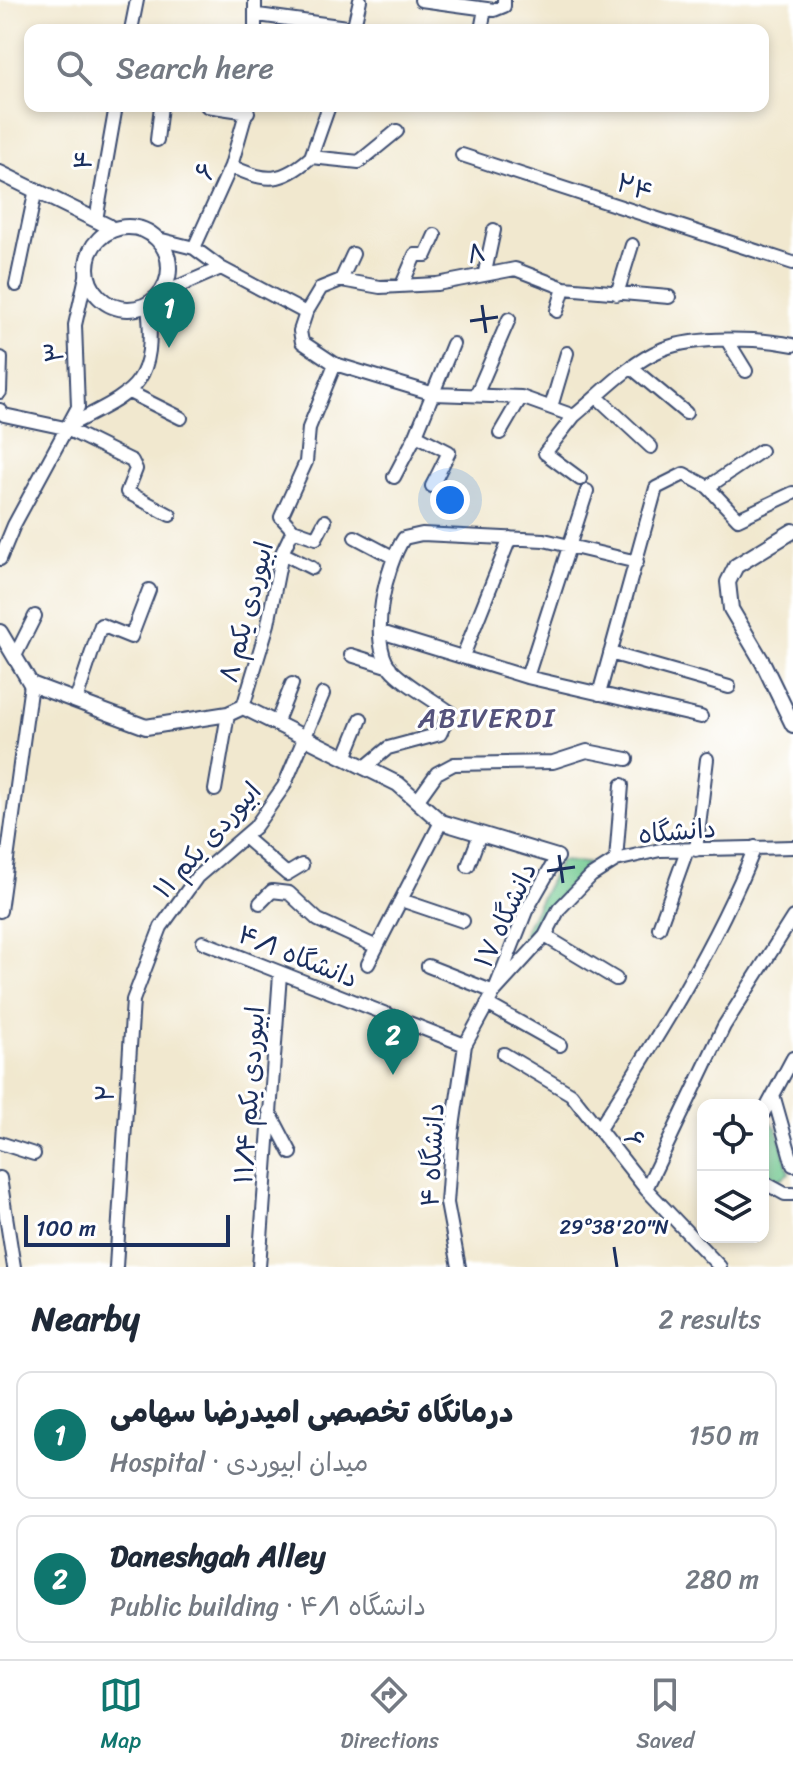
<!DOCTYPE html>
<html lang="en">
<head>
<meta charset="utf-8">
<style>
  body { margin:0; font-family:Sriracha,"Playpen Sans Arabic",sans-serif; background:#f2f2f3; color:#1f2937 }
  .controls { position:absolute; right:24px; bottom:24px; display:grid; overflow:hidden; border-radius:16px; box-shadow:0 4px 12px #0003 }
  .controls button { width:72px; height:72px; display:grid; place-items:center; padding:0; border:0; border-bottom:2px solid #e0e1e3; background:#fff; color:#1f2937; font:40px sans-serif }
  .scale { position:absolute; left:24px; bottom:20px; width:206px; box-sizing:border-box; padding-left:8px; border:4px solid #1b2f5e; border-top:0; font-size:22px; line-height:28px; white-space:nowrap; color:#1b2f5e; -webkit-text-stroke:6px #fff; paint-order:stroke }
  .you { position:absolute; left:450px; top:500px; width:28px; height:28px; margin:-20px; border:6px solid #fff; border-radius:50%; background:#1a73e8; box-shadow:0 0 0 12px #1a73e833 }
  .badge { display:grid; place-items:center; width:52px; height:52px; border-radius:50%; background:#0f766e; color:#fff; font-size:26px; font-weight:700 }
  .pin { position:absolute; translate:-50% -66px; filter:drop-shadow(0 2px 4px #0008) }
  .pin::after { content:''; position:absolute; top:42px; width:28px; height:24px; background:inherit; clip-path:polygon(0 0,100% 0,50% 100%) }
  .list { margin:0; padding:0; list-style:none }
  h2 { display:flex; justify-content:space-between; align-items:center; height:104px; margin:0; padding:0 32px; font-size:34px }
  h2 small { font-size:26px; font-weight:400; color:#747a83 }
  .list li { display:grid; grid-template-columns:52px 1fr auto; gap:24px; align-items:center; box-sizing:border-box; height:128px; margin:0 16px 16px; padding:0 16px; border:2px solid #e0e1e3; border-radius:16px }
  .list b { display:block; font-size:30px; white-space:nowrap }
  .list p { margin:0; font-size:26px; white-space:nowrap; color:#747a83 }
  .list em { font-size:26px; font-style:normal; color:#747a83 }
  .icon { flex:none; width:44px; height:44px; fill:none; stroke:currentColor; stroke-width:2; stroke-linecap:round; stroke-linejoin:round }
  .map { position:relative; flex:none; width:793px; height:1267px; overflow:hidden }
  .search { position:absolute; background:#fff; box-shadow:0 4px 12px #0003; left:24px; right:24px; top:24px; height:88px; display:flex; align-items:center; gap:20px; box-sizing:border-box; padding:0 28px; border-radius:16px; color:#747a83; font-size:30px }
  .sheet { height:392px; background:#fff }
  nav { display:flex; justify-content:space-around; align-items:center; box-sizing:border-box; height:112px; border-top:2px solid #e0e1e3; background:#fff; font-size:22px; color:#747a83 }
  nav a { display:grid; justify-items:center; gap:4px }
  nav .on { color:#0f766e }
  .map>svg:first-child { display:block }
</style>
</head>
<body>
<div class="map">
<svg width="793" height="1267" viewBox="0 0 793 1267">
  <rect width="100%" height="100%" fill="#fff"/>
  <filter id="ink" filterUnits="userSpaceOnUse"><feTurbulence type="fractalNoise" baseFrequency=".0125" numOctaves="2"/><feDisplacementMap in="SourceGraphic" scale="16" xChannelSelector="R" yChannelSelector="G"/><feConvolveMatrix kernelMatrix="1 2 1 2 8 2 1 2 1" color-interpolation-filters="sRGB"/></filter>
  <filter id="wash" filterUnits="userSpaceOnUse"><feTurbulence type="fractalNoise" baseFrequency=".006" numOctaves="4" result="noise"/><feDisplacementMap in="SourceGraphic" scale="32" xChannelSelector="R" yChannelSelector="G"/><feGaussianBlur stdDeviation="1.8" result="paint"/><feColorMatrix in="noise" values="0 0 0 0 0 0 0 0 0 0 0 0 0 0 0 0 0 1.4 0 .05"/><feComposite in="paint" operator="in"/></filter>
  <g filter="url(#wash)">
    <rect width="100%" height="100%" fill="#f1e8cf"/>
    <path fill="#70c98f" stroke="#467c76" stroke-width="2" d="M 560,861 L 588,863 L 553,904 L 514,960 L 526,928 Z
      M 770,1121 L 777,1129 L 789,1173 L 780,1179 L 767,1174 L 763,1166 L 763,1127 Z"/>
  </g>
  <g filter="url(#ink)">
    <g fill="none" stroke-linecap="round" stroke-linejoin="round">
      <g stroke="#3b4b6f" stroke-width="16">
        <path id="minor" d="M 255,0 L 255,30
          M 421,0 L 494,10 L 504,6 L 504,0
          M 258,15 L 354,28
          M 131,30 L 137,0
          M 353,30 L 360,0
          M 481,30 L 485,9
          M 207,106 L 248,112
          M 157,140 L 161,106
          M 462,155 L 793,263
          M 311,157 L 329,106
          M 231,166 C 266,183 282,183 311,157 L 359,162 L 397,131
          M 96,220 L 116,106
          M 158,239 L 194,248 L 221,268 L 306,313 L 300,331 L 302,342 L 335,364 L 434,394 L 521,397 L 574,416 C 602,393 629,363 663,349 C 695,336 760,338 793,345
          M 194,248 L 231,166 L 248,106
          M 485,272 L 494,230
          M 341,280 L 353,254
          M 16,285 L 36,189
          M 402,285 L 415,255 L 426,255 L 435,235
          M 161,294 L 221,268
          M 617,294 L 632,245
          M 557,311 L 564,288
          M 306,313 L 321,288 L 341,280 L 380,287 L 437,284 L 515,269 L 564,288 L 669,297
          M 727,340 L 746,371
          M 633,369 L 686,413
          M 0,392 L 1,358
          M 131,393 L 181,418
          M 477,393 L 509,319
          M 597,397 L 651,447
          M 551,407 L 567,353
          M 0,410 L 4,415 L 65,428 L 132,461 L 136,469 L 127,492 L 170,515
          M 574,416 L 545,453 L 580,479
          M 68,426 C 133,392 157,388 148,305
          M 500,433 L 521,397
          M 416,435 L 449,452 L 432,486
          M 394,477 L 416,435 L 453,344
          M 708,487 L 761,451
          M 325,521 L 316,538 L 293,530 L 281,517 L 306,462 L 309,428 L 335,364
          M 355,537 L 391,556
          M 282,553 L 312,568
          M 0,559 L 14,525 L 78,407 L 75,325 L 87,272
          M 381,632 L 527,677 L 701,717
          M 610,653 L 729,687
          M 16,654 L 35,616
          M 351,655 L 390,667
          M 463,656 L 510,538
          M 527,677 L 587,491
          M 599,694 L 656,488 L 684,474 L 708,487 L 738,519 L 793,493
          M 76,700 L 101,625 L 131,637 L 149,590
          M 243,707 L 268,624 L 282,553 L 293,530
          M 276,724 L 292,684
          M 345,758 L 361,719
          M 364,768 L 388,748 L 440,734 L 450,712 C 434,700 401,682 390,668 C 368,639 386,565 404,538 L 422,534 L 544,540 L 637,562
          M 215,790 L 228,714
          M 417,801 L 437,773 L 454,764 L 553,762 L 587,751 L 627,759
          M 244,837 L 287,874 L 302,865
          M 696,850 L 707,759
          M 616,860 L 622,785
          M 468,866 L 480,834
          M 401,900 L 463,921
          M 260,903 L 272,891 L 289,893 L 318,920 L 377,947
          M 0,911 L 31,684
          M 659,928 L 687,850
          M 545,936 L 616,979
          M 203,942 L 465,1045
          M 368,964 L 441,822
          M 428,966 L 494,992 L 526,911 L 557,857
          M 487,1004 L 560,1045
          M 504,1054 L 571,1094 L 646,1189 L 720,1267
          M 774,1098 L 793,1165
          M 269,1111 L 291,1153
          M 763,1114 L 793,1058
          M 599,1129 C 657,1038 715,947 755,847
          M 0,1143 L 34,1154
          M 0,1178 L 14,1267
          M 763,1182 L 785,1194 L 793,1194
          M 646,1189 L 724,1026 L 793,917
          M 116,1267 L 133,1000 L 161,927 L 197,877 L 255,827 L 284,786 L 323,694
          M 259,1267 L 280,974
          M 459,1267 L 447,1203 L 452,1134 L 465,1045 L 494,992 L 545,936 L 559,909 L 591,876 L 616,860 L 660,850 L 793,847"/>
      </g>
      <g stroke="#3b4b6f" stroke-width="18">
        <path id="tertiary" d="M 0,173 L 108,226
          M87 268a41 41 0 1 1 82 0a41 41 0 1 1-82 0Z
          M 793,531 L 736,566 L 728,582 L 731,609 L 763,663 L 793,725
          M 0,632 L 31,684 L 146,727 L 228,714 L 243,707 L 398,784 L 441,822 L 557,857"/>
      </g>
      <use href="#minor" stroke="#fff" stroke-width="12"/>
      <use href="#tertiary" stroke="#fff" stroke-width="14"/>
    </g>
  </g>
  <path fill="none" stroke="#1b2f5e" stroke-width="3" d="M 482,305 L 486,333M 470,321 L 498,317M 559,855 L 563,883M 547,871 L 575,867M 614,1247 L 617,1267"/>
  <g text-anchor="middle" stroke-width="6" stroke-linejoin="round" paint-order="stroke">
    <g font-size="26" fill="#1b2f5e" stroke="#fff">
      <text transform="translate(83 160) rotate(-83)" y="9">۴</text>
      <text transform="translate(205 171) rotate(-69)" y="9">۶</text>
      <text transform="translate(635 187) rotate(19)" y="9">۲۴</text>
      <text transform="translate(476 253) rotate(-11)" y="9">۸</text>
      <text transform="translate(54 352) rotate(-93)" y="9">۳</text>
      <text transform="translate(246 612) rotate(-75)" y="9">۸ ابیوردی یکم</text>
      <text transform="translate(677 831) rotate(-5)" y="9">دانشگاه</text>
      <text transform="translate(207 840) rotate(-48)" y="9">۱۱ ابیوردی یکم</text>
      <text transform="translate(505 915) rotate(-65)" y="9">۱۷ دانشگاه</text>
      <text transform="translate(298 956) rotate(22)" y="9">۴/۱ دانشگاه</text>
      <text transform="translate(105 1093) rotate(-86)" y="9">۲</text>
      <text transform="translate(249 1095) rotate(-86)" y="9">۱۱/۴ ابیوردی یکم</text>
      <text transform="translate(635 1139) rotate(52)" y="9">۶</text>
      <text transform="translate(432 1155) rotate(-87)" y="9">۴ دانشگاه</text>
    </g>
    <g font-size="28" letter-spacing="2" fill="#55537c" stroke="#fff">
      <text x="487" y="727">ABIVERDI</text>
    </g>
  </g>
  <g font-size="20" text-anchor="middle" fill="#1b2f5e" stroke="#fff" stroke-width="6" stroke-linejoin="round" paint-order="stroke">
    <text x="614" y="1234">29°38'20"N</text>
  </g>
</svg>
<div class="controls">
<button><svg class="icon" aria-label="locate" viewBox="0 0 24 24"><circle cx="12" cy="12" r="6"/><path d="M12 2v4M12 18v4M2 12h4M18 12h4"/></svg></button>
<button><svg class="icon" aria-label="layers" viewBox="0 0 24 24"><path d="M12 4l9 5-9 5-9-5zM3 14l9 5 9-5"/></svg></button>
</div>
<div class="scale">100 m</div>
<div class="you"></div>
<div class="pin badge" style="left:169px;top:348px">1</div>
<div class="pin badge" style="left:393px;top:1075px">2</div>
<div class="search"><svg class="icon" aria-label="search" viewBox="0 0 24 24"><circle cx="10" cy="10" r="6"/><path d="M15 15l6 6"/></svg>Search here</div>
</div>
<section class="sheet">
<h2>Nearby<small>2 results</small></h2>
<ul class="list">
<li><span class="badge">1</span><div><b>درمانگاه تخصصی امیدرضا سهامی</b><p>Hospital · میدان ابیوردی</p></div><em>150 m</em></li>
<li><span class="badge">2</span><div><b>Daneshgah Alley</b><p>Public building · ۴/۱ دانشگاه</p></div><em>280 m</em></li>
</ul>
</section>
<nav>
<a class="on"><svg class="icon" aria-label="map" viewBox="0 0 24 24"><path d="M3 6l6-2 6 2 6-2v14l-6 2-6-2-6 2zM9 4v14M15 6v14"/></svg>Map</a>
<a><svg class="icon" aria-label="directions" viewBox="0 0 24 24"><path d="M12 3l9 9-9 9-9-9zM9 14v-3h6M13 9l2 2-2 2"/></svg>Directions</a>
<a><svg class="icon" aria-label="saved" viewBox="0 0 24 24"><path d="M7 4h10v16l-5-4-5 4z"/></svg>Saved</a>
</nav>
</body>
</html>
